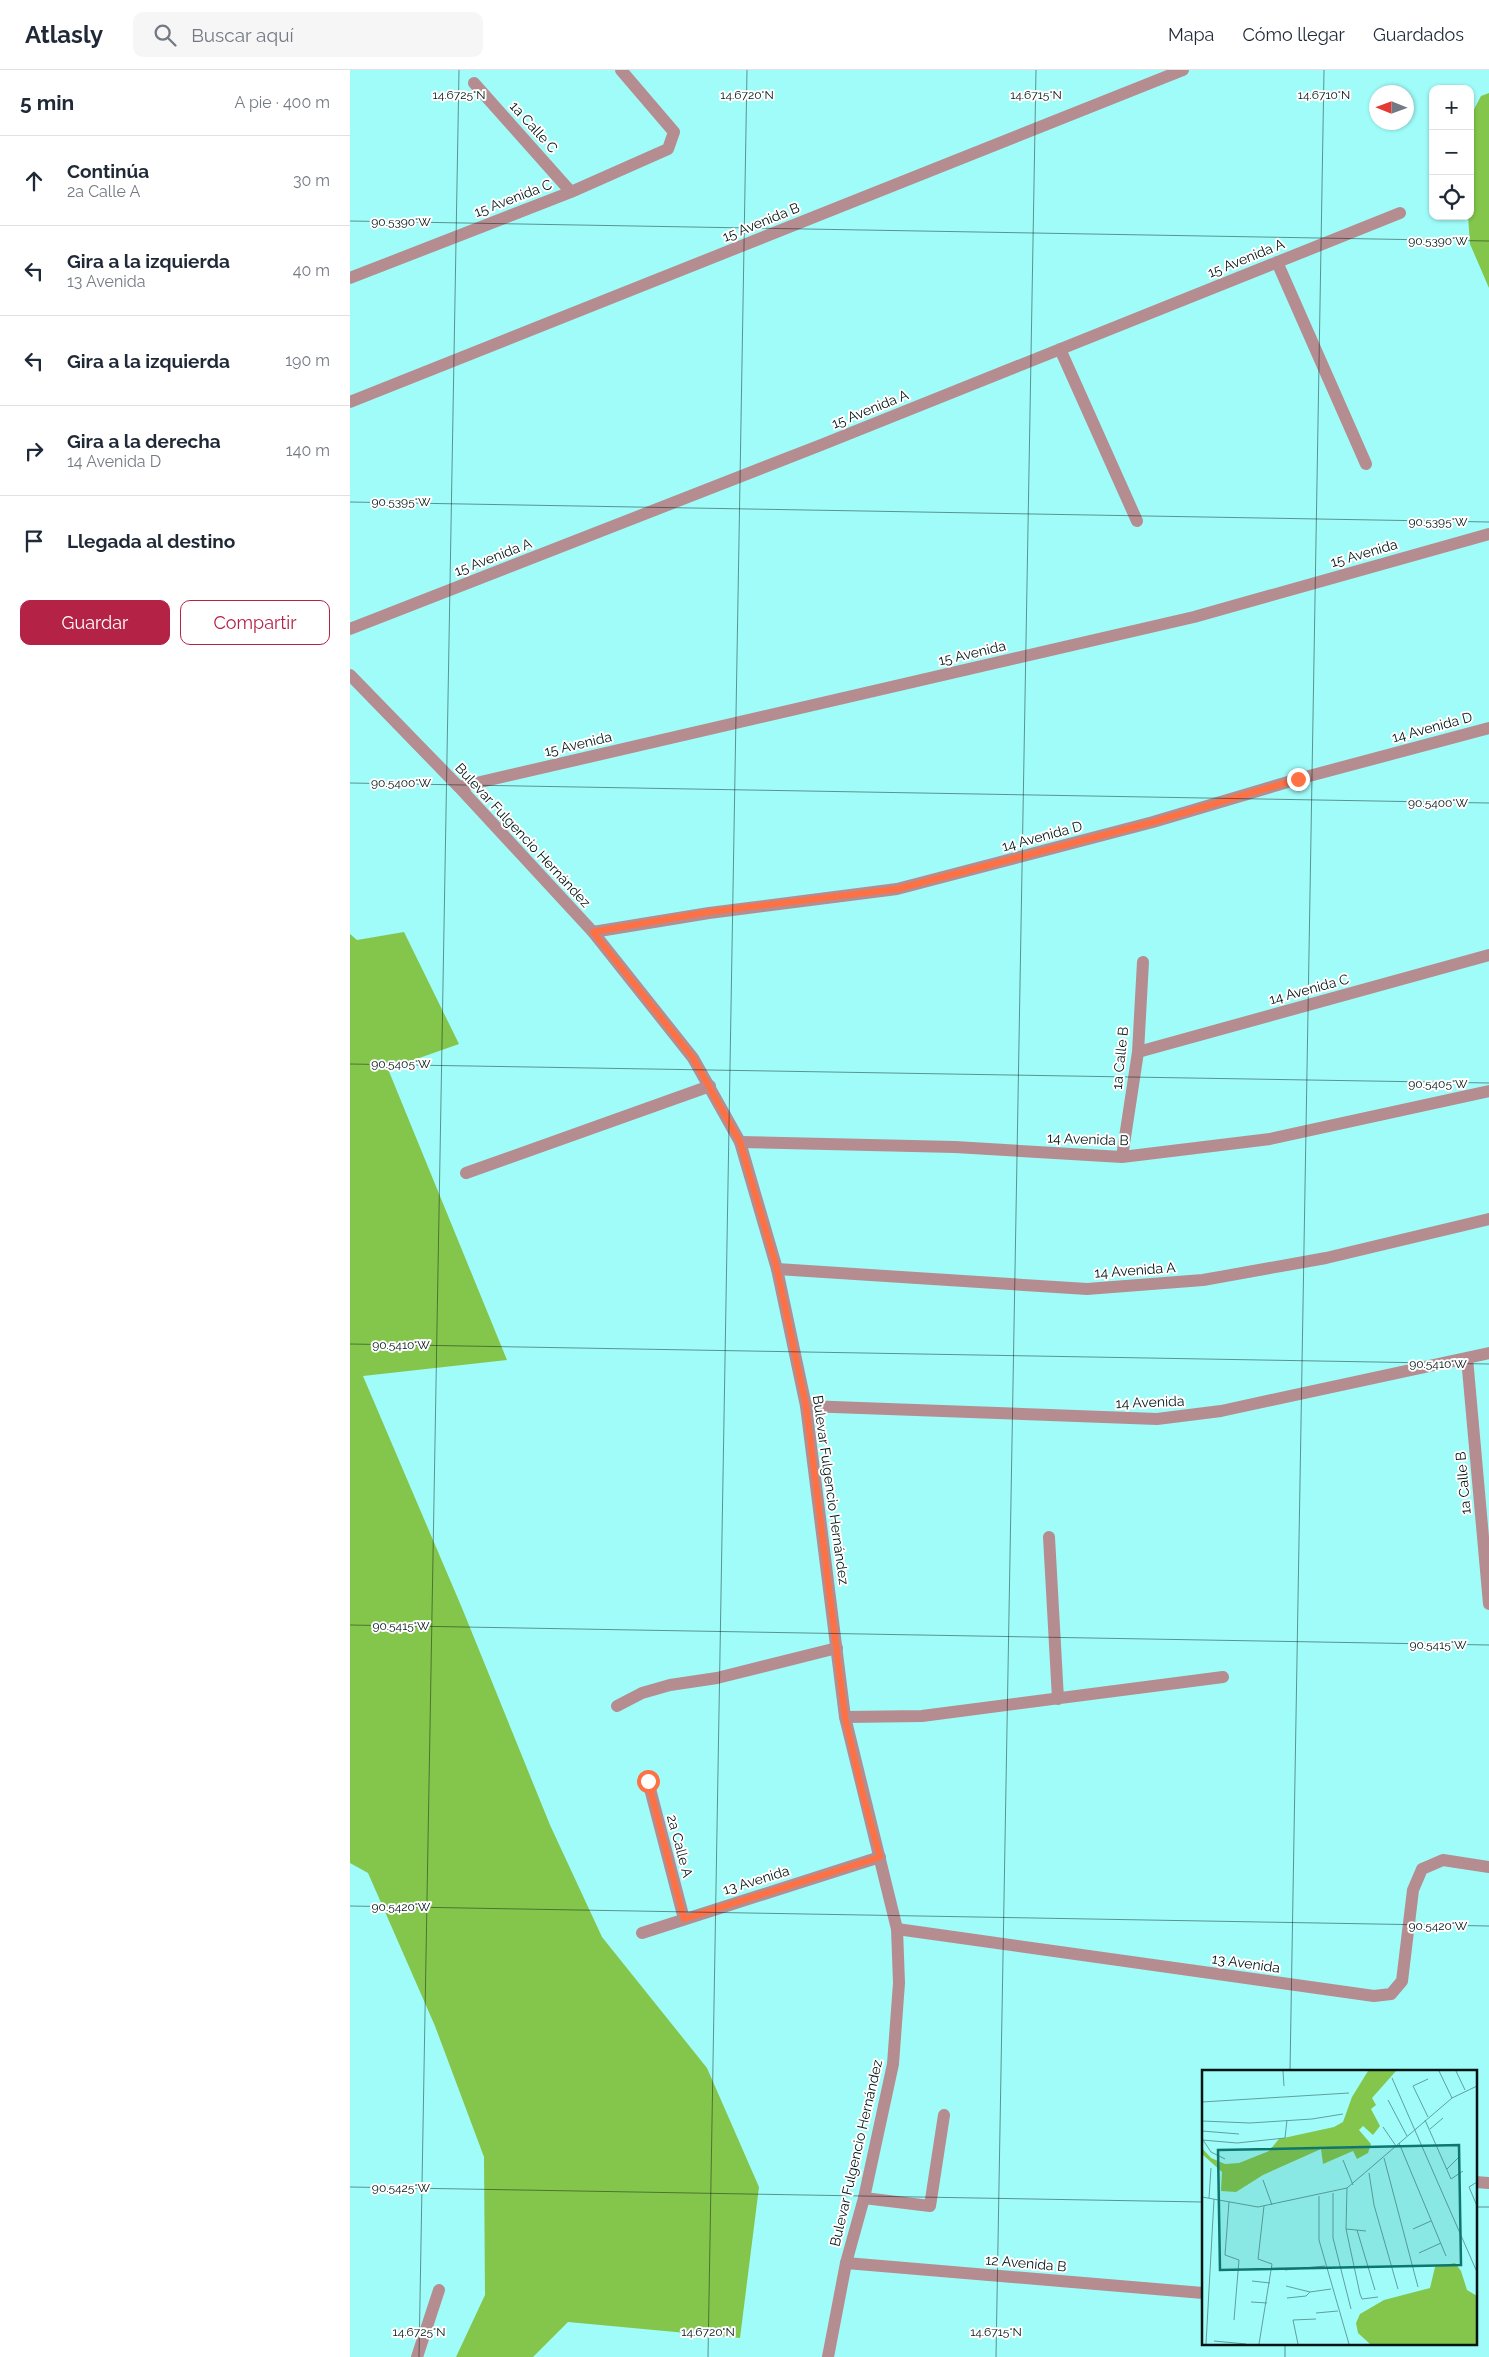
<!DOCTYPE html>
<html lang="es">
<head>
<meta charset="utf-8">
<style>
  body { margin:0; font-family:Raleway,sans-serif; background:#f6f6f7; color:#1f2937 }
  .controls { position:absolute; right:15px; top:15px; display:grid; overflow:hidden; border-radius:10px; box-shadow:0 1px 4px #0004 }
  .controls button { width:45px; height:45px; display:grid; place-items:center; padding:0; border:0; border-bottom:1px solid #e0e1e3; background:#fff; color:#1f2937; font:25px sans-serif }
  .compass { position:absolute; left:1019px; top:15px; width:45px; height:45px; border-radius:50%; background:#fff; box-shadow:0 1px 4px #0004; rotate:271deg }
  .stop { position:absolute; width:15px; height:15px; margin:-11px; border:4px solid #ff7043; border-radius:50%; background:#fff }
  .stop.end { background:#ff7043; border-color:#fff; box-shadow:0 1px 5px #0008 }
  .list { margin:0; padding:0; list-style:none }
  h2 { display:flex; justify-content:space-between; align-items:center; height:65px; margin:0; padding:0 20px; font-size:21px }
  h2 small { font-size:16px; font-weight:400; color:#747a83 }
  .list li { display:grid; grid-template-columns:32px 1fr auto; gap:15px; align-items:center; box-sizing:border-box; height:90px; padding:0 20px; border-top:1px solid #e0e1e3 }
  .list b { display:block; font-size:19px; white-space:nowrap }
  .list p { margin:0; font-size:16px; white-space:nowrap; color:#747a83 }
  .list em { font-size:16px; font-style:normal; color:#747a83 }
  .actions { display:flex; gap:10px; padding:15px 20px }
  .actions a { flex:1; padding:11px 0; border:1px solid #b42246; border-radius:10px; text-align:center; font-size:18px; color:#b42246 }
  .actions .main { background:#b42246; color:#fff }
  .icon { flex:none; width:28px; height:28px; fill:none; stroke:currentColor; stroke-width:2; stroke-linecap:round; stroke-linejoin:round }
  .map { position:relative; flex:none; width:1139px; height:2287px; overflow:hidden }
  header { display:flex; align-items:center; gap:30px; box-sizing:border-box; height:70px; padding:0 25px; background:#fff; border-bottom:1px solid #e0e1e3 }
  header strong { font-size:24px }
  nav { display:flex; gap:28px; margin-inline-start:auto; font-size:18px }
  .search { width:350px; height:45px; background:#f6f6f7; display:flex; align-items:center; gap:12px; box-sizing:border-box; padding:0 18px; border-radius:10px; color:#747a83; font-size:19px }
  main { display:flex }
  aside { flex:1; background:#fff }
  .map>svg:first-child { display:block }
</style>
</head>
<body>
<header>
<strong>Atlasly</strong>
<div class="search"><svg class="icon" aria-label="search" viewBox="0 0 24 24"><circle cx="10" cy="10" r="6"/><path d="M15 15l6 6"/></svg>Buscar aquí</div>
<nav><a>Mapa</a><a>Cómo llegar</a><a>Guardados</a></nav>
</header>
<main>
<aside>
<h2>5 min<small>A pie · 400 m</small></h2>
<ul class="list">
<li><svg class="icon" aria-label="ahead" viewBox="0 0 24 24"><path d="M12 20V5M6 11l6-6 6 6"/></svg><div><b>Continúa</b><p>2a Calle A</p></div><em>30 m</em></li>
<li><svg class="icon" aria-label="left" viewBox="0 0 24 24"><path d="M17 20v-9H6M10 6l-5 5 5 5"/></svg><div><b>Gira a la izquierda</b><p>13 Avenida</p></div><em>40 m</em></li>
<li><svg class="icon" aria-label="left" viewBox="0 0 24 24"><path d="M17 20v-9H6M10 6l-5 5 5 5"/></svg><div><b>Gira a la izquierda</b></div><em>190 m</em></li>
<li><svg class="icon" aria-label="right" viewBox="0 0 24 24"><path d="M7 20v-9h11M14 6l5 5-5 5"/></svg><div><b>Gira a la derecha</b><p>14 Avenida D</p></div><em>140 m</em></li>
<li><svg class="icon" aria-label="arrive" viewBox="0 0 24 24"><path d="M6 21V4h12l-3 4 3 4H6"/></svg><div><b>Llegada al destino</b></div></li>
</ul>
<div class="actions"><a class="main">Guardar</a><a>Compartir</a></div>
</aside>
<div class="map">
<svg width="1139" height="2287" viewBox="0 0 1139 2287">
  <rect width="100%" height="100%" fill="#a0fcf9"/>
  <path fill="#84c64c" d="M 1139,23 L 1139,218 L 1120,174 L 1118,146 L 1120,146 L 1120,47 L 1131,26 Z
    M 54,862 L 109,974 L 38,999 L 157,1290 L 13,1306 L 112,1538 L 200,1755 L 252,1867 L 357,1998 L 409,2117 L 390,2268 L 218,2252 L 183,2287 L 106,2287 L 135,2225 L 134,2087 L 85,1956 L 18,1803 L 0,1793 L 0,864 L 7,870 Z"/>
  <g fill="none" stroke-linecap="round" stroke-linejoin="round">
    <path stroke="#b58d90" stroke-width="12" d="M 699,1467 L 708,1629
      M 267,1636 L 292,1623 L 320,1615 L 367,1608 L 487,1578
      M 495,1647 L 572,1646 L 873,1607
      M 514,2128 L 580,2136 L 594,2045"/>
    <path stroke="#b58d90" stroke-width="12" d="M 124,13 L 221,122
      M 927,192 L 1016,394
      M 0,208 L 221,122 L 318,79 L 324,62 L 271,0
      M 710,279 L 787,451
      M 0,332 L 833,0
      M 0,559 L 471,375 L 1050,143
      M 109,717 L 844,547 L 1139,464
      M 243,862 L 359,843 L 547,819 L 803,752 L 948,709 L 1139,658
      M 788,982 L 1139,885
      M 390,1072 L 605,1077 L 772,1087 L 920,1069 L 1139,1021
      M 772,1087 L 788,982 L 793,892
      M 116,1103 L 360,1016
      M 427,1199 L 737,1219 L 853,1210 L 976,1188 L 1139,1149
      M 1117,1288 L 1139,1534
      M 456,1336 L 807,1349 L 871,1341 L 1139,1283
      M 298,1711 L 334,1849
      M 547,1859 L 1024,1926 L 1041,1924 L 1052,1911 L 1063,1820 L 1072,1799 L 1093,1790 L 1139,1797
      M 292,1863 L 530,1787
      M 1125,2112 L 1139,2113
      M 496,2193 L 853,2223
      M 67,2287 L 89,2220"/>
    <path stroke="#b58d90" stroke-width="12" d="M 0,605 L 109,717 L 243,862 L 343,988 L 390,1072 L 427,1199 L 456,1336 L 495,1647 L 547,1859 L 549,1913 L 543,1994 L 514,2128 L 496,2193 L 478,2287"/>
  </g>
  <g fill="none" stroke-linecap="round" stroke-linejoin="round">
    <path stroke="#ff7043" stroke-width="6" d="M 298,1711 L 334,1849 L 530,1787 L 513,1725 L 495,1647 L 456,1336 L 427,1199 L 390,1072 L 343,988 L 243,862 L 359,842 L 547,819 L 803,752 L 948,709"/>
  </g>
  <path fill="none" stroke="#001414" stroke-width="1" stroke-opacity="0.45" d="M 0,151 L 1139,171M 0,432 L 1139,452M 0,713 L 1139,733M 0,994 L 1139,1013M 0,1274 L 1139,1294M 0,1555 L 1139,1575M 0,1836 L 1139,1856M 940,2001 L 974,0M 0,2117 L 853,2132M 1125,2137 L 1139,2137M 69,2287 L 109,0M 358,2287 L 397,0M 646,2287 L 686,0M 935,2287 L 935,2273"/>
  <g text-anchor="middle" stroke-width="4" stroke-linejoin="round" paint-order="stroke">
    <g font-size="14" fill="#001414" stroke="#fff">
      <text transform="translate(184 57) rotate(48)" y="5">1a Calle C</text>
      <text transform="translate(163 128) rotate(-21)" y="5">15 Avenida C</text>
      <text transform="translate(411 152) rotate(-22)" y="5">15 Avenida B</text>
      <text transform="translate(896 188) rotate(-22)" y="5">15 Avenida A</text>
      <text transform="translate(520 339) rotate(-22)" y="5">15 Avenida A</text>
      <text transform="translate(1014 483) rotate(-16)" y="5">15 Avenida</text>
      <text transform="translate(143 487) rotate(-21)" y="5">15 Avenida A</text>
      <text transform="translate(622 583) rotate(-13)" y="5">15 Avenida</text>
      <text transform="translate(1082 657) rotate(-15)" y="5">14 Avenida D</text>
      <text transform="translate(228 674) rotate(-13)" y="5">15 Avenida</text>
      <text transform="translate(173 765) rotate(47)" y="5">Bulevar Fulgencio Hernández</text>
      <text transform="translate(692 766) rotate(-15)" y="5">14 Avenida D</text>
      <text transform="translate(959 919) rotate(-15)" y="5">14 Avenida C</text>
      <text transform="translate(770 988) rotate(-84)" y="5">1a Calle B</text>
      <text transform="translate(738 1069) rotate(2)" y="5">14 Avenida B</text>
      <text transform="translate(785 1200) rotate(-4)" y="5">14 Avenida A</text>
      <text transform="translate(800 1332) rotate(-2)" y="5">14 Avenida</text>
      <text transform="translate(1113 1413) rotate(-95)" y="5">1a Calle B</text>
      <text transform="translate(481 1420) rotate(82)" y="5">Bulevar Fulgencio Hernández</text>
      <text transform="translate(330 1776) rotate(75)" y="5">2a Calle A</text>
      <text transform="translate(406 1810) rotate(-17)" y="5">13 Avenida</text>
      <text transform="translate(896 1893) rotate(8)" y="5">13 Avenida</text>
      <text transform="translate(506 2083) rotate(-77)" y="5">Bulevar Fulgencio Hernández</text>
      <text transform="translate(676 2193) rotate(5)" y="5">12 Avenida B</text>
    </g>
  </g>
  <g transform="translate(852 2000)">
    <rect width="275" height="275" fill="#a0fcf9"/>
    <path d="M 166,1 L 194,1 L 170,28 L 174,35 L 169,39 L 178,56 L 171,65 L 161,56 L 157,60 L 169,74 L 166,83 L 155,89 L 151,81 L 121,94 L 119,79 L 61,105 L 34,122 L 19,121 L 20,102 L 0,84 L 0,78 L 9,88 L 23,94 L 37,93 L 67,81 L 77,69 L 132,57 L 141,52 L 150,27 ZM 253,193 L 259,201 L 265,220 L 275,226 L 275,274 L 168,274 L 156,263 L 154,253 L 158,244 L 182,230 L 228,218 L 233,197 Z" fill="#84c64c"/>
    <path fill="none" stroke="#609f9d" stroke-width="1" d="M 81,1 L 82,16M 237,1 L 250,28M 254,1 L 263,20M 190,8 L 275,202M 226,9 L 211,16 L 226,47M 186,30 L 205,66M 0,32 L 147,23M 223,50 L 249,109 L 261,101M 0,51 L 48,53 L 110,49 L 141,44M 181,57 L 194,76M 228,59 L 241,48M 0,61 L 37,64M 0,70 L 35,73 L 83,68 L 85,50M 1,70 L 9,82 L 23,89M 197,73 L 244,186M 182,88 L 216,217M 141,90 L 151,115M 245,99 L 256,88M 167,103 L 172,135 L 196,219M 61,110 L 70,135M 275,112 L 267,117 L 275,136M 145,118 L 144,159 L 158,224 L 160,229 L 176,227M 131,123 L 131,168 L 149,239M 117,126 L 117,170 L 147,274M 0,127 L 56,137 L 145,118 L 250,28 L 275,16M 7,128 L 9,98M 27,132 L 23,185 L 37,190 L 32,250M 144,159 L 164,161M 211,159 L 229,151M 155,160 L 173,220M 217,183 L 239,173M 83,200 L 123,196M 50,211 L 68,213M 84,216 L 108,222 L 129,219M 85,228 L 104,226 L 108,222M 49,232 L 65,233M 114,243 L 136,241M 12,271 L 44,274M 4,274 L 12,129M 57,274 L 70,194 L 56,189 L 62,136M 96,274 L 91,250 L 114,249"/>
    <path fill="#0f766e" fill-opacity="0.15" stroke="#0f766e" stroke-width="2.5" d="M 257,75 L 259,195 L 18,200 L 16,80 Z"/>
    <rect width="275" height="275" fill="none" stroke="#001414" stroke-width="2.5"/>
  </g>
  <g font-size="12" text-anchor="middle" fill="#001414" stroke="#fff" stroke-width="4" stroke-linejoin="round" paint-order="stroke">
    <text x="109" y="29">14.6725°N</text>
    <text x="397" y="29">14.6720°N</text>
    <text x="686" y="29">14.6715°N</text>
    <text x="974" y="29">14.6710°N</text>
    <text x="51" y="156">90.5390°W</text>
    <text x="1088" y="175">90.5390°W</text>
    <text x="51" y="436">90.5395°W</text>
    <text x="1088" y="456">90.5395°W</text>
    <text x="51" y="717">90.5400°W</text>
    <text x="1088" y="737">90.5400°W</text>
    <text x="51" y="998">90.5405°W</text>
    <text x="1088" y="1018">90.5405°W</text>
    <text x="51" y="1279">90.5410°W</text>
    <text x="1088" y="1298">90.5410°W</text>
    <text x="51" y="1560">90.5415°W</text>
    <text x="1088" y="1579">90.5415°W</text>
    <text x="51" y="1841">90.5420°W</text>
    <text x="1088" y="1860">90.5420°W</text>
    <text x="51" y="2122">90.5425°W</text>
    <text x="69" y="2266">14.6725°N</text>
    <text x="358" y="2266">14.6720°N</text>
    <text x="646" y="2266">14.6715°N</text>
  </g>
</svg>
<div class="controls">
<button>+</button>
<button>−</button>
<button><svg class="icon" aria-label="locate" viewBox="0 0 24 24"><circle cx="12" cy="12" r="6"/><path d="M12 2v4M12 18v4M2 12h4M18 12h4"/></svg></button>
</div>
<svg class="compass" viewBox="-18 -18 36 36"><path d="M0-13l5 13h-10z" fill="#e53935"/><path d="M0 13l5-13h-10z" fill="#747a83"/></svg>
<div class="stop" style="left:298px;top:1711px"></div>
<div class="stop end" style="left:948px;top:709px"></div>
</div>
</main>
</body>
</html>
